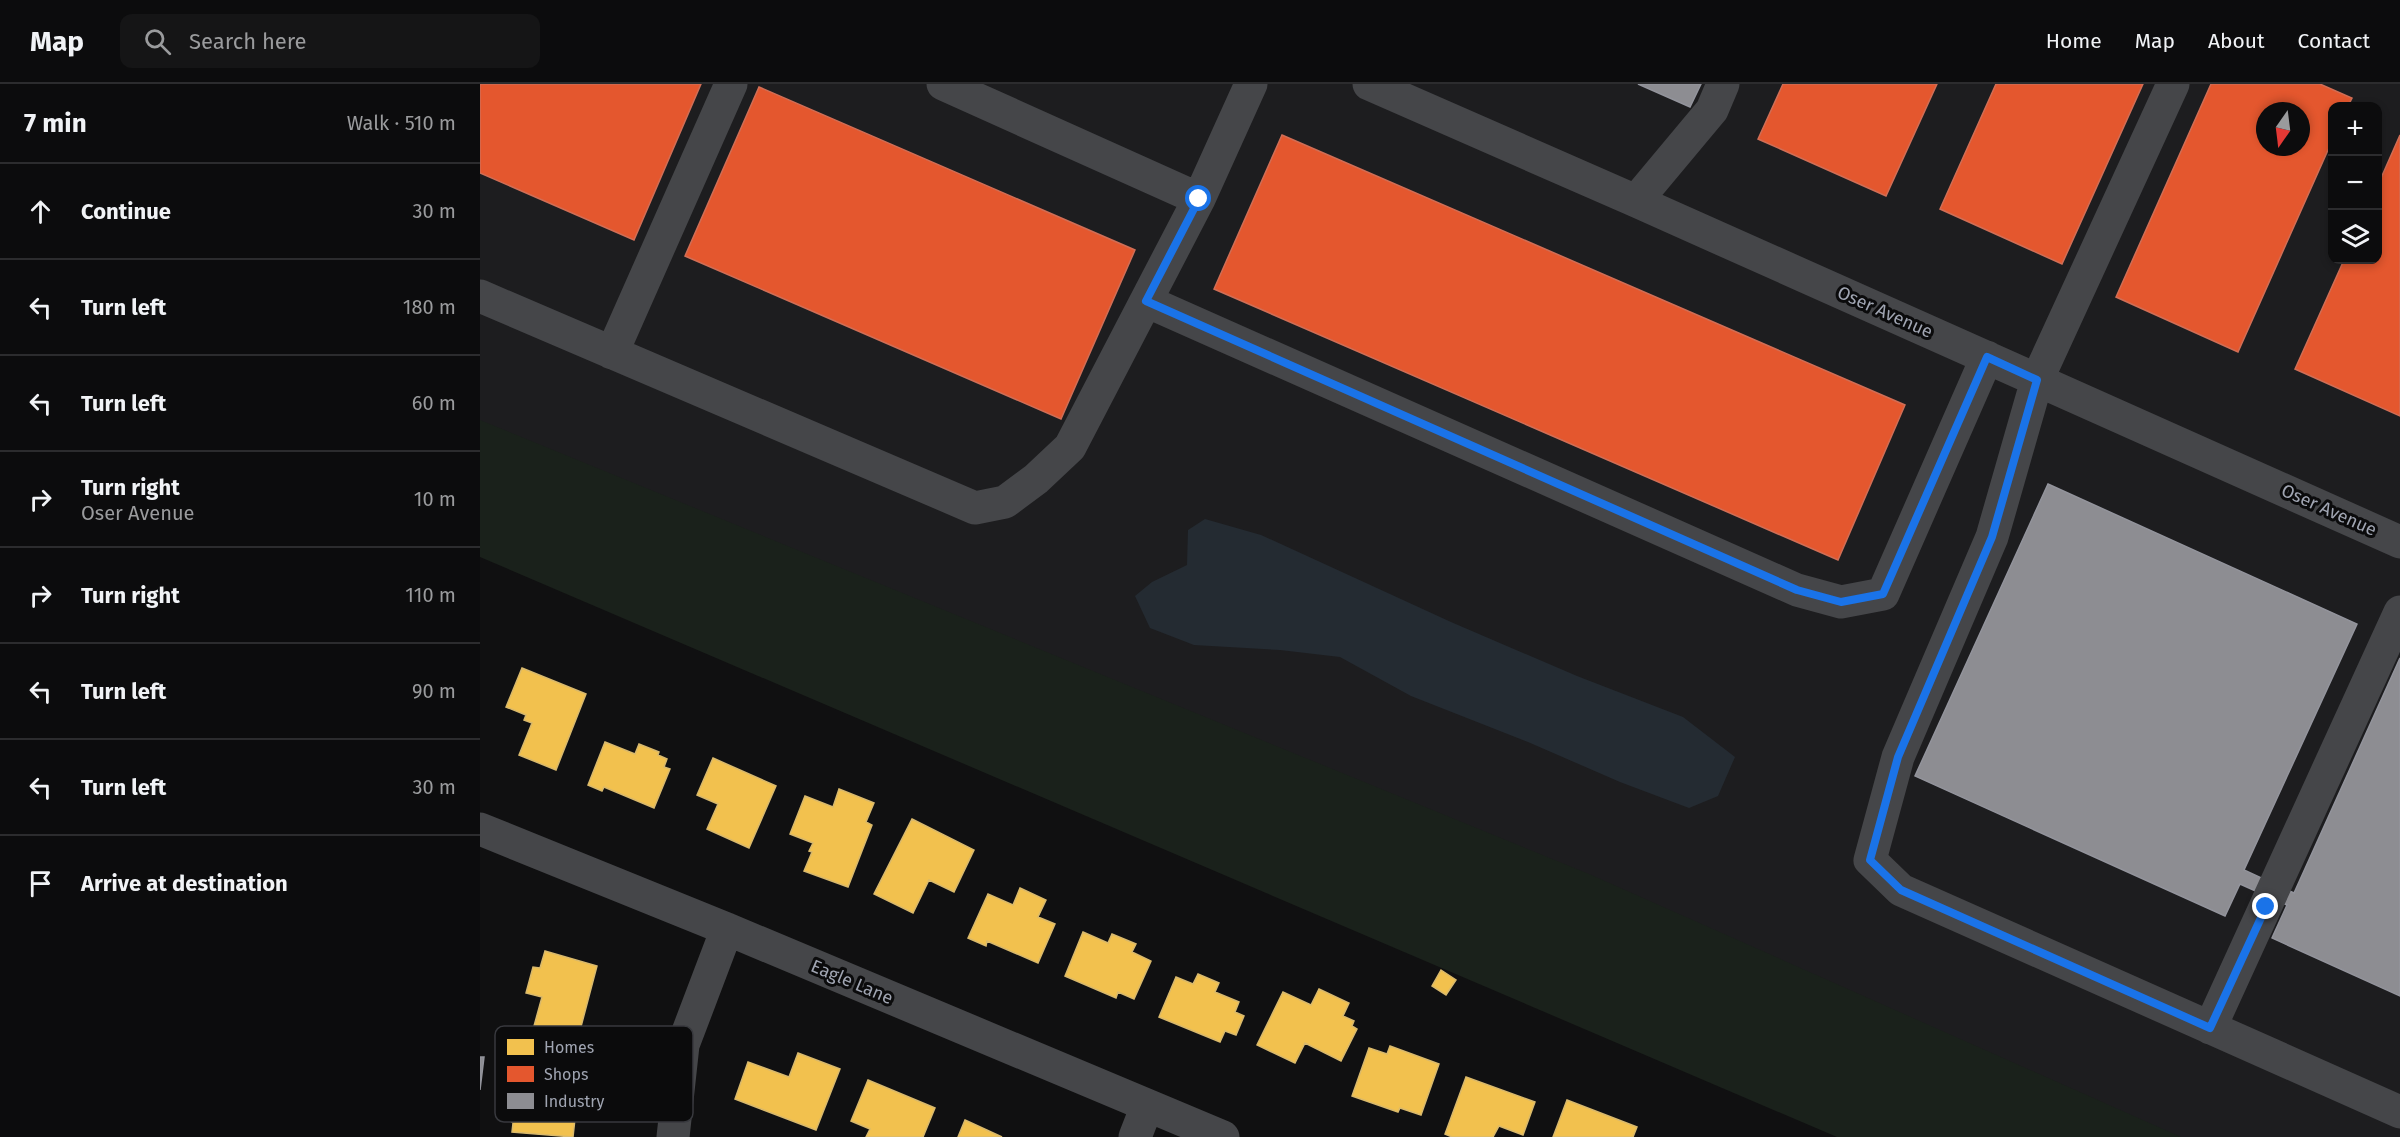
<!DOCTYPE html>
<html lang="en">
<head>
<meta charset="utf-8">
<style>
  body { margin:0; font-family:"Fira Sans",sans-serif; background:#151516; color:#f1f3f6 }
  .controls { position:absolute; right:18px; top:18px; display:grid; overflow:hidden; border-radius:12px; box-shadow:0 3px 9px #0003 }
  .controls button { width:54px; height:54px; display:grid; place-items:center; padding:0; border:0; border-bottom:2px solid #2c2c2e; background:#0c0c0d; color:#f1f3f6; font:30px sans-serif }
  .compass { position:absolute; left:1776px; top:18px; width:54px; height:54px; border-radius:50%; background:#0c0c0d; box-shadow:0 3px 9px #0003; rotate:194deg }
  .stop { position:absolute; width:18px; height:18px; margin:-14px; border:4px solid #1a73e8; border-radius:50%; background:#fff }
  .stop.end { background:#1a73e8; border-color:#fff; box-shadow:0 2px 6px #0008 }
  .list { margin:0; padding:0; list-style:none }
  h2 { display:flex; justify-content:space-between; align-items:center; height:78px; margin:0; padding:0 24px; font-size:26px }
  h2 small { font-size:20px; font-weight:400; color:#9a9b9d }
  .list li { display:grid; grid-template-columns:39px 1fr auto; gap:18px; align-items:center; box-sizing:border-box; height:96px; padding:0 24px; border-top:2px solid #2c2c2e }
  .list b { display:block; font-size:22px; white-space:nowrap }
  .list p { margin:0; font-size:20px; white-space:nowrap; color:#9a9b9d }
  .list em { font-size:20px; font-style:normal; color:#9a9b9d }
  .icon { flex:none; width:33px; height:33px; fill:none; stroke:currentColor; stroke-width:2; stroke-linecap:round; stroke-linejoin:round }
  .map { position:relative; flex:none; width:1920px; height:1053px; overflow:hidden }
  header { display:flex; align-items:center; gap:36px; box-sizing:border-box; height:84px; padding:0 30px; background:#0c0c0d; border-bottom:2px solid #2c2c2e }
  header strong { font-size:28px }
  nav { display:flex; gap:33px; margin-inline-start:auto; font-size:21px }
  .search { width:420px; height:54px; background:#151516; display:flex; align-items:center; gap:15px; box-sizing:border-box; padding:0 21px; border-radius:12px; color:#9a9b9d; font-size:22px }
  main { display:flex }
  aside { flex:1; background:#0c0c0d }
  .map>svg:first-child { display:block }
</style>
</head>
<body>
<header>
<strong>Map</strong>
<div class="search"><svg class="icon" aria-label="search" viewBox="0 0 24 24"><circle cx="10" cy="10" r="6"/><path d="M15 15l6 6"/></svg>Search here</div>
<nav><a>Home</a><a>Map</a><a>About</a><a>Contact</a></nav>
</header>
<main>
<aside>
<h2>7 min<small>Walk · 510 m</small></h2>
<ul class="list">
<li><svg class="icon" aria-label="ahead" viewBox="0 0 24 24"><path d="M12 20V5M6 11l6-6 6 6"/></svg><div><b>Continue</b></div><em>30 m</em></li>
<li><svg class="icon" aria-label="left" viewBox="0 0 24 24"><path d="M17 20v-9H6M10 6l-5 5 5 5"/></svg><div><b>Turn left</b></div><em>180 m</em></li>
<li><svg class="icon" aria-label="left" viewBox="0 0 24 24"><path d="M17 20v-9H6M10 6l-5 5 5 5"/></svg><div><b>Turn left</b></div><em>60 m</em></li>
<li><svg class="icon" aria-label="right" viewBox="0 0 24 24"><path d="M7 20v-9h11M14 6l5 5-5 5"/></svg><div><b>Turn right</b><p>Oser Avenue</p></div><em>10 m</em></li>
<li><svg class="icon" aria-label="right" viewBox="0 0 24 24"><path d="M7 20v-9h11M14 6l5 5-5 5"/></svg><div><b>Turn right</b></div><em>110 m</em></li>
<li><svg class="icon" aria-label="left" viewBox="0 0 24 24"><path d="M17 20v-9H6M10 6l-5 5 5 5"/></svg><div><b>Turn left</b></div><em>90 m</em></li>
<li><svg class="icon" aria-label="left" viewBox="0 0 24 24"><path d="M17 20v-9H6M10 6l-5 5 5 5"/></svg><div><b>Turn left</b></div><em>30 m</em></li>
<li><svg class="icon" aria-label="arrive" viewBox="0 0 24 24"><path d="M6 21V4h12l-3 4 3 4H6"/></svg><div><b>Arrive at destination</b></div></li>
</ul>
</aside>
<div class="map">
<svg width="1920" height="1053" viewBox="0 0 1920 1053">
  <rect width="100%" height="100%" fill="#101011"/>
  <path fill="#1d1d1f" fill-rule="evenodd" d="M 0,0 L 1920,0 L 1920,1053 L 1455,1053 L 0,383 ZM 1852,22 L 1898,22 L 1898,176 L 1852,176 ZM 1785,27 L 1821,27 L 1821,63 L 1785,63 Z"/>
  <path fill="#1a211b" d="M 0,336 L 1109,790 L 1701,1053 L 1357,1053 L 0,473 Z"/>
  <path fill="#242b32" d="M 725,435 L 781,451 L 971,538 L 1097,592 L 1203,633 L 1255,673 L 1238,712 L 1209,724 L 1140,698 L 1048,658 L 931,612 L 860,573 L 800,566 L 714,561 L 670,544 L 655,512 L 672,498 L 707,481 L 708,446 Z"/>
  <path fill="#f2c14e" stroke="#d9b96c" stroke-width="1.5" d="M 42,584 L 106,610 L 76,686 L 39,671 L 52,639 L 44,636 L 46,631 L 26,623 Z
    M 125,658 L 155,670 L 159,660 L 179,668 L 178,671 L 187,675 L 184,683 L 190,685 L 174,724 L 124,703 L 122,707 L 108,701 Z
    M 233,674 L 296,702 L 269,764 L 227,745 L 238,720 L 217,711 Z
    M 359,705 L 394,719 L 386,738 L 392,741 L 368,803 L 324,787 L 332,768 L 329,767 L 333,759 L 310,750 L 325,712 L 353,723 Z
    M 432,735 L 494,766 L 474,808 L 449,796 L 433,829 L 394,810 Z
    M 540,804 L 566,816 L 558,833 L 575,840 L 558,879 L 507,857 L 506,862 L 488,854 L 508,810 L 533,821 Z
    M 603,848 L 628,859 L 632,850 L 656,860 L 652,868 L 671,877 L 654,915 L 638,908 L 636,914 L 585,892 Z
    M 65,867 L 117,882 L 98,954 L 54,942 L 62,913 L 46,909 L 53,883 L 60,884 Z
    M 961,886 L 976,896 L 966,911 L 952,902 Z
    M 718,890 L 739,899 L 735,908 L 759,918 L 755,928 L 764,932 L 756,951 L 745,947 L 740,958 L 679,933 L 696,893 L 713,900 Z
    M 839,905 L 869,919 L 863,932 L 874,937 L 872,942 L 877,945 L 861,977 L 825,959 L 815,979 L 777,961 L 803,908 L 831,921 Z
    M 910,962 L 959,980 L 941,1031 L 920,1024 L 918,1028 L 872,1012 L 889,964 L 907,970 Z
    M 318,969 L 360,985 L 336,1046 L 255,1015 L 268,978 L 309,993 Z
    M 52,976 L 93,980 L 91,998 L 99,998 L 93,1053 L 32,1048 L 33,1039 L 21,1030 L 21,1020 L 33,1013 L 34,995 L 50,996 Z
    M 986,993 L 1055,1018 L 1043,1051 L 1019,1042 L 1013,1053 L 972,1053 L 965,1050 Z
    M 388,996 L 455,1024 L 443,1053 L 386,1053 L 390,1045 L 371,1037 Z
    M 1087,1016 L 1157,1043 L 1153,1053 L 1073,1053 Z
    M 485,1036 L 522,1053 L 478,1053 Z"/>
  <path fill="#e4572e" stroke="#d06e56" stroke-width="1.5" fill-rule="evenodd" d="M 0,0 L 221,0 L 154,156 L 0,89 Z
    M 1303,0 L 1457,0 L 1406,112 L 1278,55 Z
    M 1516,0 L 1663,0 L 1582,180 L 1460,125 Z
    M 1731,0 L 1840,0 L 1872,14 L 1868,22 L 1852,22 L 1852,57 L 1758,268 L 1636,213 ZM 1785,27 L 1821,27 L 1821,63 L 1785,63 Z
    M 279,3 L 655,166 L 581,335 L 205,172 Z
    M 802,51 L 1425,321 L 1358,476 L 734,205 Z
    M 1920,51 L 1920,332 L 1815,285 L 1864,176 L 1898,176 L 1898,101 Z"/>
  <path fill="#8d8d92" stroke="#93949c" stroke-width="1.5" d="M 1158,0 L 1221,0 L 1210,23 Z
    M 1568,400 L 1877,540 L 1764,786 L 1814,809 L 1920,574 L 1920,912 L 1792,854 L 1807,821 L 1760,800 L 1745,832 L 1435,692 Z
    M 0,973 L 4,973 L 0,1006 Z"/>
  <g fill="none" stroke-linecap="round" stroke-linejoin="round">
    <path stroke="#454649" stroke-width="33" d="M 463,0 L 719,115
      M 889,0 L 1156,117 L 1920,458
      M 1693,0 L 1557,296 L 1512,453 L 1418,673 L 1390,776 L 1421,806 L 1920,1028
      M 1156,117 L 1232,26 L 1243,0
      M 0,212 L 495,424 L 525,418 L 556,395 L 590,363 L 719,115 L 771,0
      M 666,217 L 1317,506 L 1361,518 L 1403,510 L 1507,273
      M 132,269 L 251,0
      M 0,745 L 247,845 L 743,1053
      M 1730,944 L 1920,528
      M 193,1053 L 203,961 L 247,845
      M 655,1053 L 667,1022"/>
  </g>
  <g fill="none" stroke-linecap="round" stroke-linejoin="round">
    <path stroke="#1a73e8" stroke-width="8" d="M 719,115 L 666,217 L 1317,506 L 1361,518 L 1403,510 L 1507,273 L 1557,296 L 1512,453 L 1418,673 L 1390,776 L 1421,806 L 1730,944 L 1786,823"/>
  </g>
  <g text-anchor="middle" stroke-width="6" stroke-linejoin="round" paint-order="stroke">
    <g font-size="18" fill="#a0a5b2" stroke="#0b0b0c">
      <text transform="translate(1405 228) rotate(24)" y="6">Oser Avenue</text>
      <text transform="translate(1849 426) rotate(24)" y="6">Oser Avenue</text>
      <text transform="translate(372 898) rotate(23)" y="6">Eagle Lane</text>
    </g>
  </g>
  <rect x="15" y="942" width="198" height="96" rx="9" fill="#0b0b0c" stroke="#38393e" stroke-width="1.5"/>
  <rect x="27" y="955" width="27" height="16" fill="#f2c14e"/>
  <rect x="27" y="982" width="27" height="16" fill="#e4572e"/>
  <rect x="27" y="1009" width="27" height="16" fill="#8d8d92"/>
  <g font-size="16" fill="#a0a5b2">
    <text x="64" y="969">Homes</text>
    <text x="64" y="996">Shops</text>
    <text x="64" y="1023">Industry</text>
  </g>
</svg>
<div class="controls">
<button>+</button>
<button>−</button>
<button><svg class="icon" aria-label="layers" viewBox="0 0 24 24"><path d="M12 4l9 5-9 5-9-5zM3 14l9 5 9-5"/></svg></button>
</div>
<svg class="compass" viewBox="-18 -18 36 36"><path d="M0-13l5 13h-10z" fill="#e53935"/><path d="M0 13l5-13h-10z" fill="#9a9b9d"/></svg>
<div class="stop" style="left:719px;top:115px"></div>
<div class="stop end" style="left:1786px;top:823px"></div>
</div>
</main>
</body>
</html>
